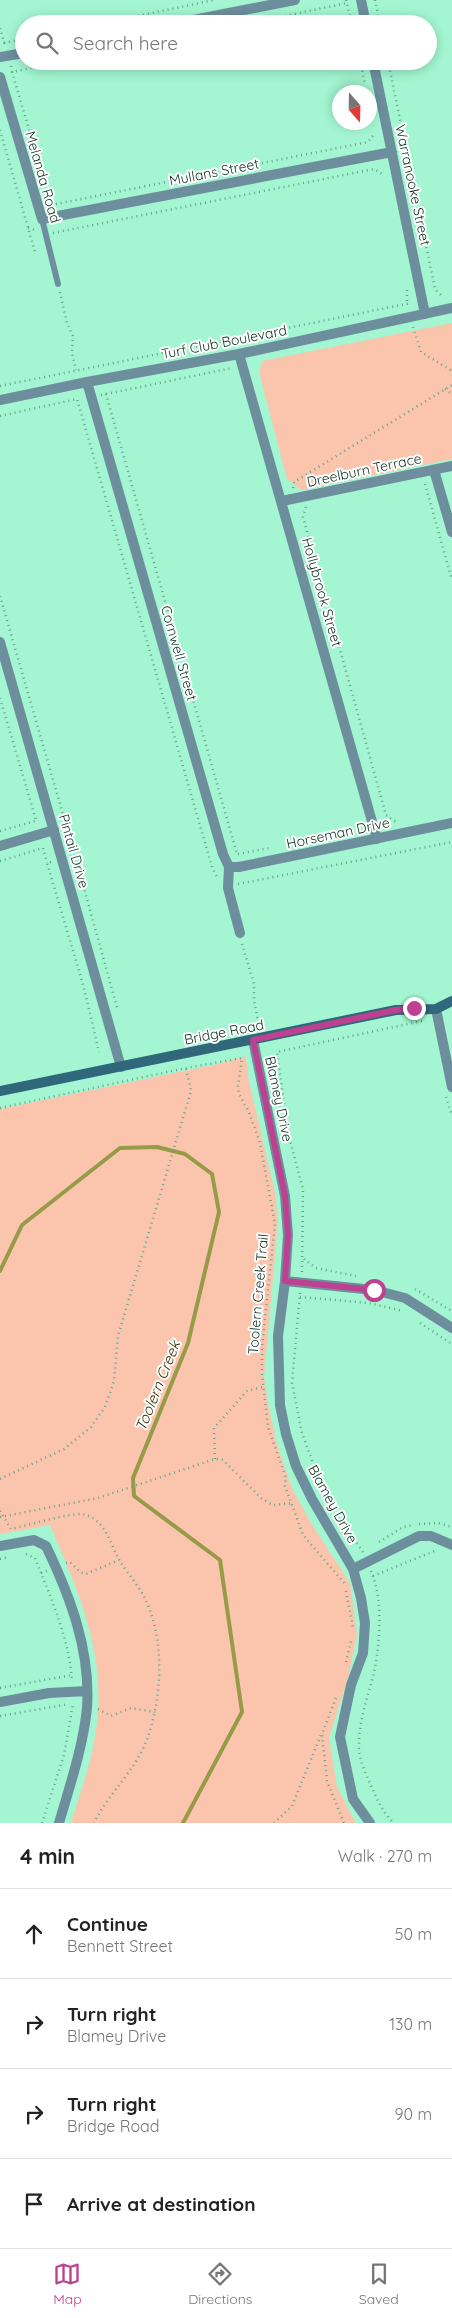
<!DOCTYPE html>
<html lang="en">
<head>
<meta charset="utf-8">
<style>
  body { margin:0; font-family:Quicksand,sans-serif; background:#f2f2f2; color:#222 }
  .compass { position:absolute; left:332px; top:85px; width:45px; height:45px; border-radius:50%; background:#fff; box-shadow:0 2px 12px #0003; rotate:160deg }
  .stop { position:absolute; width:15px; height:15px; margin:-11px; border:4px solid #be4191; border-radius:50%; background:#fff }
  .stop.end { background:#be4191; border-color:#fff; box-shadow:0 1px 5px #0008 }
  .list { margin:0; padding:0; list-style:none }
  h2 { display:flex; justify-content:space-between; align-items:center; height:65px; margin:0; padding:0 20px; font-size:21px }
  h2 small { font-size:16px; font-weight:400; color:#767676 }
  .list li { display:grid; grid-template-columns:32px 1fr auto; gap:15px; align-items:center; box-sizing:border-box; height:90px; padding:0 20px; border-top:1px solid #e0e0e0 }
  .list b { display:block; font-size:19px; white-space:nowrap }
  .list p { margin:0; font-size:16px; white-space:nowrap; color:#767676 }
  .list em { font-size:16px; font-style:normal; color:#767676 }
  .icon { flex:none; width:28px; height:28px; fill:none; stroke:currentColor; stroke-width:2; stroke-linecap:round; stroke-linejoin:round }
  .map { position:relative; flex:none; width:452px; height:1823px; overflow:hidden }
  .search { position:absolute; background:#fff; box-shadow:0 2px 12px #0003; left:15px; right:15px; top:15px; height:55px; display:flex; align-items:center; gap:12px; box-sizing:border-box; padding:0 18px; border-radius:28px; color:#767676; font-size:19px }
  .sheet { height:425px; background:#fff }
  nav { display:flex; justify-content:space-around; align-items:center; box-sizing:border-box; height:70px; border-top:1px solid #e0e0e0; background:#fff; font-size:14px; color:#767676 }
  nav a { display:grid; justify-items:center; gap:2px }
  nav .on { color:#be4191 }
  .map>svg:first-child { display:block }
</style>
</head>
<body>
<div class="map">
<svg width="452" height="1823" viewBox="0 0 452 1823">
  <rect width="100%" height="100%" fill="#a3f6d1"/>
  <path fill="#fbc5ad" d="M 452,323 L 452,459 L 301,490 L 287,479 L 259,372 L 262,361 Z
    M 246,1056 L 248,1077 L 275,1193 L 278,1222 L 264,1377 L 269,1408 L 277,1444 L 292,1488 L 311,1523 L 350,1583 L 357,1635 L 348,1678 L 329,1737 L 337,1787 L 356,1823 L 71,1823 C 79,1796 89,1770 94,1742 C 110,1661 81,1598 50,1525 L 0,1534 L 0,1109 L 218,1064 Z"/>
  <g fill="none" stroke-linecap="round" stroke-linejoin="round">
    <path stroke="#979b48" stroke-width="4" d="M 0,1271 L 22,1225 L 120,1148 L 157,1147 L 185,1154 L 212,1174 L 219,1212 L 188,1343 L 133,1478 L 134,1496 L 220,1560 L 242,1712 L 183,1823"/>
    <path stroke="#64a388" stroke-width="2.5" stroke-dasharray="1 4" stroke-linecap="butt" d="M 346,0 L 352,24
      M 375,0 L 380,24
      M 99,24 L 214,0
      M 246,24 L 347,3
      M 0,28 L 5,46
      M 4,43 L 24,39
      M 360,61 L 365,84
      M 388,61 L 435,289 L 443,297
      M 11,66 L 12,72 L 63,61
      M 12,72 L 45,183
      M 0,130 L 35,252
      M 51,205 L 368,142 L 375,133
      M 28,228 L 35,230
      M 53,233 L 374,169 L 384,175
      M 407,290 L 407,304
      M 60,292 L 67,323 L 73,336 L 72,353 L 76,370
      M 413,327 L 421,352 L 452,371
      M 0,386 L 411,303
      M 445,389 L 452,394
      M 106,394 L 232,368
      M 101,395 L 106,394 L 237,854
      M 0,416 L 77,399 L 212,867 L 218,879
      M 425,484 L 452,580
      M 293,488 L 294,482 L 452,385
      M 306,507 L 303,517 L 386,815 L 396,822
      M 0,596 L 75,856
      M 0,698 L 36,820
      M 0,831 L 35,821
      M 238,854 L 269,848
      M 71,857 L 75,856 L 118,1011
      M 0,861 L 43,848 L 47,863
      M 51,862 L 47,863 L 84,988 L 99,1052
      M 238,884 L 452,842
      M 242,944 L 254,984 L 254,1000 L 258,1021
      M 446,1097 L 452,1116
      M 0,1108 L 186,1068 L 242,1058 L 238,1086 L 239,1094 L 249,1112 L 260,1143 L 275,1224 L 262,1347 L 262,1374 L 268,1427 L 286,1478 L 285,1486 L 303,1535 L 345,1584
      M 304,1259 L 316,1268 L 356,1276
      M 302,1272 L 303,1189 L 288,1133 L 277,1052 L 422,1021
      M 415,1289 L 452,1311
      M 300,1293 L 292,1383 L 302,1433 L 317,1474 L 334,1511 L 363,1552
      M 300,1297 L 369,1303 L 403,1311
      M 420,1323 L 452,1344
      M 215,1459 L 214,1428 L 247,1391 L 263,1387
      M 0,1479 L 64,1449 L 91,1427 L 105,1407 L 114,1381 L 118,1336 L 191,1091 L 186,1068
      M 0,1511 L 11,1529 C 25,1526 70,1513 81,1514 C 104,1517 110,1542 118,1558 C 125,1570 135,1581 142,1593 C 166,1634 163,1701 145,1744 C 133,1773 108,1794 94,1823
      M 0,1517 L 98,1498 L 215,1459 L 223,1460 L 261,1498 L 273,1505 L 293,1503
      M 419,1524 L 438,1523 L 452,1527
      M 379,1542 L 403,1527 L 414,1525
      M 26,1554 L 35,1558 L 41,1573
      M 0,1559 L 8,1557
      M 66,1563 L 70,1562 L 80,1572 L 86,1574 L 119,1560
      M 47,1571 L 41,1573 C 55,1608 70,1644 72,1682
      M 371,1571 C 384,1602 380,1645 373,1677 C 367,1698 359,1722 359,1744 C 358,1759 366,1774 372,1788 C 378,1801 383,1813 394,1823
      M 373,1576 L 437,1550
      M 346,1591 L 353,1628
      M 346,1662 L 351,1641
      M 0,1688 L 72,1675
      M 336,1698 L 322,1734 L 327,1781 L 344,1823
      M 98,1709 L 111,1716 L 131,1708 L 155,1712
      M 0,1716 L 69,1704
      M 42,1823 L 64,1755 L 73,1704
      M 274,1823 L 292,1806 L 321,1735"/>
    <path stroke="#6d8f9d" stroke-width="6" d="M 42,219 L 58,284"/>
    <path stroke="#6d8f9d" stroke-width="10" d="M 361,0 L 366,24
      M 173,24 L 295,0
      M 0,57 L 24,53
      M 373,61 L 425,314
      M 0,77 L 42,219 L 392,152
      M 239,354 L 377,839
      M 87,382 L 223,854 L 229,867 L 228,888 L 240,933
      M 0,400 L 87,382 L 239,354 L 452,308
      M 434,470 L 452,532
      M 282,501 L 452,466
      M 0,642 L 121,1067
      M 0,846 L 54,830
      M 229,867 L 239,867 L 452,823
      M 436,1009 L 452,1087
      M 253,1040 L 285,1196 L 288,1235 L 285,1281 L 278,1336 L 280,1405 L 286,1434 L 296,1466 L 312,1499 L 353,1569 L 361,1598 L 365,1623 L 363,1653 L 351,1685 L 340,1737 L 353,1799 L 370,1823
      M 285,1281 L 374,1290 L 405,1298 L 452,1328
      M 0,1546 L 34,1540 L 46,1546 C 70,1596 91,1651 87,1708 C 83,1747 70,1785 59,1823
      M 353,1569 L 419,1536 L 431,1536 L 452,1545
      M 0,1702 L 49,1693 L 87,1691"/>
    <path stroke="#31677b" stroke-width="10" d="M 0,1091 L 396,1010 L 436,1009 L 452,1001"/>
  </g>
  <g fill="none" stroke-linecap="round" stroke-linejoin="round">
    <path stroke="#be4191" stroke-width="6" d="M 374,1290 L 285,1281 L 288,1235 L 285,1196 L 253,1040 L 396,1010 L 414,1008"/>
  </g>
  <g text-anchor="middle" stroke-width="4" stroke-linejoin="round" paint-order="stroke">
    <g font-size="14" fill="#0d3123" stroke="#fff">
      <text transform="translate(214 172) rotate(-11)" y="5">Mullans Street</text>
      <text transform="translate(43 177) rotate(74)" y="5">Melanda Road</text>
      <text transform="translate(413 185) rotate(78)" y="5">Warranooke Street</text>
      <text transform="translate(224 342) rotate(-11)" y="5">Turf Club Boulevard</text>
      <text transform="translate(364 470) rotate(-12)" y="5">Dreelburn Terrace</text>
      <text transform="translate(322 592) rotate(74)" y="5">Hollybrook Street</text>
      <text transform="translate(179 653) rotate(74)" y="5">Cornwell Street</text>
      <text transform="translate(338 833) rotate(-12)" y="5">Horseman Drive</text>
      <text transform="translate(74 851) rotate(74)" y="5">Pintail Drive</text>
      <text transform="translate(224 1032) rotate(-11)" y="5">Bridge Road</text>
      <text transform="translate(279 1099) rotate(78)" y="5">Blamey Drive</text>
      <text transform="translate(258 1294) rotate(-85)" y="5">Toolern Creek Trail</text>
      <text transform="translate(333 1504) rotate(61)" y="5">Blamey Drive</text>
    </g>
    <g font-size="15" font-style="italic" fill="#363200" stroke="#fff">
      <text transform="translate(158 1386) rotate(-68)" y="5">Toolern Creek</text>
    </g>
  </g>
</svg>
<svg class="compass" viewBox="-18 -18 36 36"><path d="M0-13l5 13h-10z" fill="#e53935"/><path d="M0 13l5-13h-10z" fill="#767676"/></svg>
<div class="stop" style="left:374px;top:1290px"></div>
<div class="stop end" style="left:414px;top:1008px"></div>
<div class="search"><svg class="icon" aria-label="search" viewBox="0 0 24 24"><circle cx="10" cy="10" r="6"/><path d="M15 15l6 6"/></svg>Search here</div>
</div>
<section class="sheet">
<h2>4 min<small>Walk · 270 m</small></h2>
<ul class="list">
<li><svg class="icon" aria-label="ahead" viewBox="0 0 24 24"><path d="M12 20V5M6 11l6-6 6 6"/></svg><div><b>Continue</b><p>Bennett Street</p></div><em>50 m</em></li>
<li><svg class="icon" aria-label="right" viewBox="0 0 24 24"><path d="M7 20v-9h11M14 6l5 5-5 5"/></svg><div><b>Turn right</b><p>Blamey Drive</p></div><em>130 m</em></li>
<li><svg class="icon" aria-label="right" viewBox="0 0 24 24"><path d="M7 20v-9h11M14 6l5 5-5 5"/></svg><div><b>Turn right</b><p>Bridge Road</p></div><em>90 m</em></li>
<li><svg class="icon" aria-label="arrive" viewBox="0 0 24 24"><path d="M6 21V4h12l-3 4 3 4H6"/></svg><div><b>Arrive at destination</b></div></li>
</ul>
</section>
<nav>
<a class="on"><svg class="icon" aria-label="map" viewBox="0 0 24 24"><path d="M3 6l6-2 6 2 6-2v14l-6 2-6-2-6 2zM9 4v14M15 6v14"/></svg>Map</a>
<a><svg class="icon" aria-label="directions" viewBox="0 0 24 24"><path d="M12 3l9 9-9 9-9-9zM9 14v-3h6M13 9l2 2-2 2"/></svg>Directions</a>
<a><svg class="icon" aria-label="saved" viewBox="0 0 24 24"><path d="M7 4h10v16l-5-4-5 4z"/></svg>Saved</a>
</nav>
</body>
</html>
